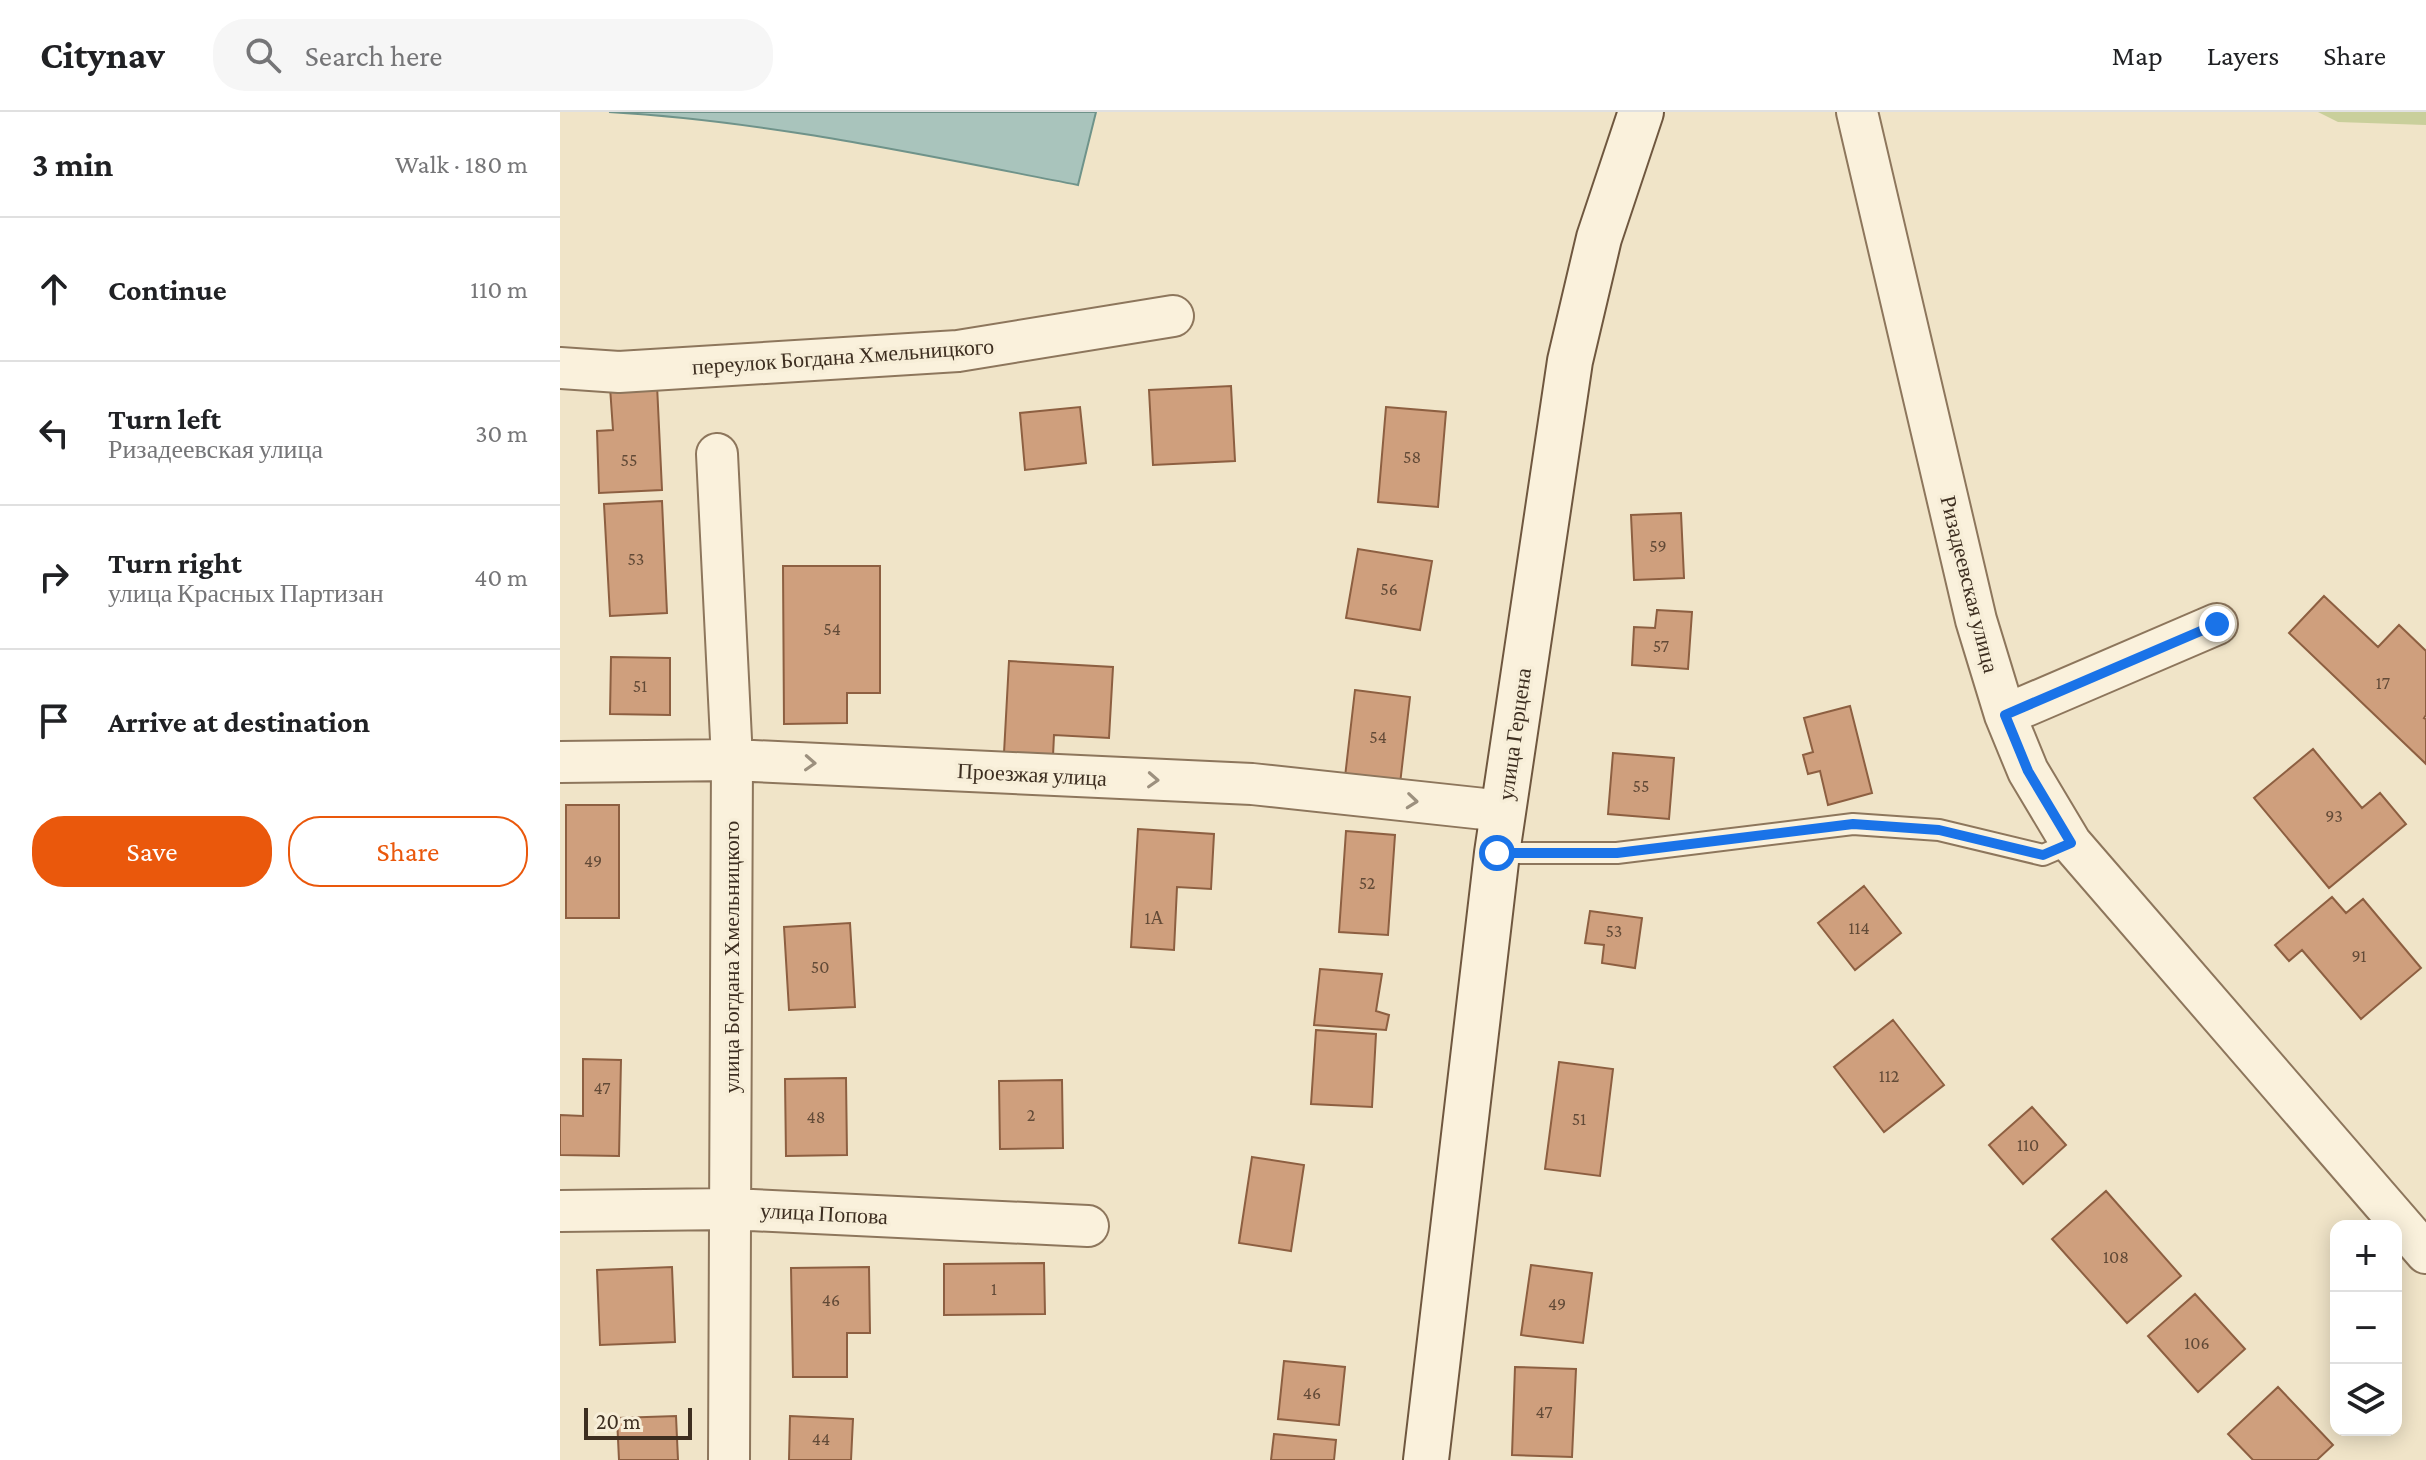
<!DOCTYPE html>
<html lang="en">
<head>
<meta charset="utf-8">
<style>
  body { margin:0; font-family:"Crimson Pro",serif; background:#f6f6f6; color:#202124 }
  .controls { position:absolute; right:24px; bottom:24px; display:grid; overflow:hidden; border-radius:16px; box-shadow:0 4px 20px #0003 }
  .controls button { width:72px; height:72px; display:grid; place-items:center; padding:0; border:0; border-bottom:2px solid #e0e0e0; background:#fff; color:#202124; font:40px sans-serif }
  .scale { position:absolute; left:24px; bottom:20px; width:108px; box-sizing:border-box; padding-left:8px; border:4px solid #3d2e20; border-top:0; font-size:22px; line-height:28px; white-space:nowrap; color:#3d2e20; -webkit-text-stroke:6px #f7eed8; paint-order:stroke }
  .stop { position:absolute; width:24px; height:24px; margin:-18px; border:6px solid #1a73e8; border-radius:50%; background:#fff }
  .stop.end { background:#1a73e8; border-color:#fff; box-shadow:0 2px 8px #0008 }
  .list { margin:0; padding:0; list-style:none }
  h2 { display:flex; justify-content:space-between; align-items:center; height:104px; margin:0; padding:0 32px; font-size:34px }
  h2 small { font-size:26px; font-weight:400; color:#757577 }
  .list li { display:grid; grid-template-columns:52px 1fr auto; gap:24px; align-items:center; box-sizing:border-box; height:144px; padding:0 32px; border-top:2px solid #e0e0e0 }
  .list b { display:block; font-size:30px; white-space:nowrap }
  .list p { margin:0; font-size:26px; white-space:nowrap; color:#757577 }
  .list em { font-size:26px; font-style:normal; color:#757577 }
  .actions { display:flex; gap:16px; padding:24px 32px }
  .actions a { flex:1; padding:18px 0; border:2px solid #ea580c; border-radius:32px; text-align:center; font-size:28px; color:#ea580c }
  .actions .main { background:#ea580c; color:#fff }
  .icon { flex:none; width:44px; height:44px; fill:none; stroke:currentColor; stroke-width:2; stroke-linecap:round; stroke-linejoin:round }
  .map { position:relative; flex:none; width:1866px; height:1348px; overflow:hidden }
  header { display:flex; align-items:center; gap:48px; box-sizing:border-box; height:112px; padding:0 40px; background:#fff; border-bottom:2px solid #e0e0e0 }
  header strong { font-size:38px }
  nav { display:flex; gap:44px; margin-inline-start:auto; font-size:28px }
  .search { width:560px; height:72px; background:#f6f6f6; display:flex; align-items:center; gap:20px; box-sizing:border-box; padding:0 28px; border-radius:32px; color:#757577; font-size:30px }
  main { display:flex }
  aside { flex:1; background:#fff }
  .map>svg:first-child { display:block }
</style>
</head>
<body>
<header>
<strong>Citynav</strong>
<div class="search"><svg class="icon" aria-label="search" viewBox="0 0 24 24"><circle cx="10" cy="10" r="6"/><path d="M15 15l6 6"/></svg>Search here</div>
<nav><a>Map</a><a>Layers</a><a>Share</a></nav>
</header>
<main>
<aside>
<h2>3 min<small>Walk · 180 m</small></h2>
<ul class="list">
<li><svg class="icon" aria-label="ahead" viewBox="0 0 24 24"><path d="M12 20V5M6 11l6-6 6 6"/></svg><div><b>Continue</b></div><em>110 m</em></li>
<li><svg class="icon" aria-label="left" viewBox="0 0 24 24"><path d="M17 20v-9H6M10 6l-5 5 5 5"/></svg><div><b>Turn left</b><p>Ризадеевская улица</p></div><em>30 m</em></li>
<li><svg class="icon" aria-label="right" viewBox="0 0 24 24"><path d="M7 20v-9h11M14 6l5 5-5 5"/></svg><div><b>Turn right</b><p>улица Красных Партизан</p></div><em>40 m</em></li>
<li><svg class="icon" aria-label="arrive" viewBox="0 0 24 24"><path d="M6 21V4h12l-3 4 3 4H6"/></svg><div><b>Arrive at destination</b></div></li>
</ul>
<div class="actions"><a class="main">Save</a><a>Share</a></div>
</aside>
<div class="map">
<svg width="1866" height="1348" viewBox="0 0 1866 1348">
  <rect width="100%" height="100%" fill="#f0e4c8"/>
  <path fill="#c9cf9b" d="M 1758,0 L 1866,0 L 1866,13 L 1778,10 Z"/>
  <path fill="#a9c4bc" stroke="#6f938a" stroke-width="2" d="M 49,0 L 536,0 L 518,73 C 363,43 207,9 49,0 Z"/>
  <path fill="#cf9f7d" stroke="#8d5f41" stroke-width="2" d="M 97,273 L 102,378 L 39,381 L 37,319 L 53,318 L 50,275 Z
    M 671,274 L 675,349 L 593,353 L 589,278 Z
    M 520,295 L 526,351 L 465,358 L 460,301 Z
    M 826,295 L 886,300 L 878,395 L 818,390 Z
    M 102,389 L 107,501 L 50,504 L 44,392 Z
    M 1121,401 L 1124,466 L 1074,468 L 1071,403 Z
    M 798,437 L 872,449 L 860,518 L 786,506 Z
    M 223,454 L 320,454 L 320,581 L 287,581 L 287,611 L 224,612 Z
    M 1764,484 L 1818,535 L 1839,513 L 1866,539 L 1866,603 L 1864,606 L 1866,607 L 1866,652 L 1729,521 Z
    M 1097,498 L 1132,500 L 1128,557 L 1072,553 L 1074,515 L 1095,516 Z
    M 51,545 L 110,546 L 110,603 L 50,602 Z
    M 449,549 L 553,555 L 549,626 L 494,623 L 493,644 L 444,641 Z
    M 795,578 L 850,585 L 840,672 L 785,665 Z
    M 1290,594 L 1312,681 L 1268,693 L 1260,659 L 1248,662 L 1243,643 L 1253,640 L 1244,606 Z
    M 1753,637 L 1802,696 L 1820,681 L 1846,712 L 1769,776 L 1694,686 Z
    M 1053,641 L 1114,646 L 1109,707 L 1048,702 Z
    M 6,693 L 59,693 L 59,806 L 6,806 Z
    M 578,717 L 654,722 L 651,777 L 617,775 L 614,838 L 571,835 Z
    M 786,719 L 835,723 L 828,823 L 779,820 Z
    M 1304,774 L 1341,821 L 1295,858 L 1258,811 Z
    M 1772,785 L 1786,801 L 1803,787 L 1861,856 L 1801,907 L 1742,838 L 1729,849 L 1715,833 Z
    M 1030,799 L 1082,806 L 1075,856 L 1042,851 L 1044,833 L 1025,831 Z
    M 290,811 L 295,895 L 229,898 L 224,815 Z
    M 760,857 L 822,862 L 816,899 L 829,903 L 826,918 L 754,913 Z
    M 1333,908 L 1384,973 L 1324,1020 L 1274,955 Z
    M 756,918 L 816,922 L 812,995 L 751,992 Z
    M 23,947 L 61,948 L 59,1044 L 0,1043 L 0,1003 L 23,1004 Z
    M 999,950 L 1053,957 L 1040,1064 L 985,1057 Z
    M 286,966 L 287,1043 L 226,1044 L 225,967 Z
    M 502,968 L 503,1036 L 440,1037 L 439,969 Z
    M 1472,995 L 1506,1033 L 1463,1072 L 1429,1033 Z
    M 692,1045 L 744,1053 L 731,1139 L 679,1131 Z
    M 1546,1079 L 1621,1164 L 1567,1211 L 1492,1127 Z
    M 484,1151 L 485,1202 L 384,1203 L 384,1152 Z
    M 971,1153 L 1032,1161 L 1023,1231 L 961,1223 Z
    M 112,1155 L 115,1230 L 40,1233 L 37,1158 Z
    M 309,1155 L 310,1221 L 287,1221 L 287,1265 L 233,1265 L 231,1156 Z
    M 1635,1182 L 1685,1237 L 1638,1280 L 1588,1224 Z
    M 724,1249 L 785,1255 L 779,1313 L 718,1307 Z
    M 955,1255 L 1016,1257 L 1012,1345 L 952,1343 Z
    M 1718,1275 L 1773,1333 L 1757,1348 L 1693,1348 L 1668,1322 Z
    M 116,1304 L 118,1348 L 59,1348 L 57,1306 Z
    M 230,1304 L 293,1307 L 291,1348 L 229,1348 Z
    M 714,1322 L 776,1328 L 774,1348 L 711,1348 Z"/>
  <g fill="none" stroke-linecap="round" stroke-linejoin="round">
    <g stroke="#8d765c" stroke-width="24">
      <path id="lane" d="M 937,741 L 1057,741 L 1293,712 L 1379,718 L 1483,743 L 1511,731"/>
    </g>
    <g stroke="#8d765c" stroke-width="44">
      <path id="street" d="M 1297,0 L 1416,508 L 1445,603 L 1468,659 L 1511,731 L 1866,1141
        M 0,256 L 59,260 L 398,239 L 613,204
        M 157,342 L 172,648 L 169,1348
        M 1445,603 L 1657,512
        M 0,650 L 172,648 L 692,672 L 943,699
        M 0,1099 L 170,1097 L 528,1114"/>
    </g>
    <g stroke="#6f573f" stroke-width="48">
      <path id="secondary" d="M 866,1348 L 937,741 L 1010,249 L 1039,126 L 1081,0"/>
    </g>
    <use href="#lane" stroke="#faf1dc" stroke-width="20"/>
    <use href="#street" stroke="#faf1dc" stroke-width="40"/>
    <use href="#secondary" stroke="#faf1dc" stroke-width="44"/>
  </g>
  <defs><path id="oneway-chevron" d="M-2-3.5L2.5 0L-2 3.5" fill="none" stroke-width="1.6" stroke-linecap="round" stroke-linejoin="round" transform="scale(2)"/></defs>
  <g stroke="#9c907e">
    <use href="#oneway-chevron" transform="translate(250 651) rotate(3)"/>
    <use href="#oneway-chevron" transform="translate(593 668) rotate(3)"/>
    <use href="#oneway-chevron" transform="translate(852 689) rotate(6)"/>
  </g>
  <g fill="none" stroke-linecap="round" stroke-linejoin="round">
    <path stroke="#1a73e8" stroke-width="10" d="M 937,741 L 1057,741 L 1293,712 L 1379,718 L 1483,743 L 1511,731 L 1468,659 L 1445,603 L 1657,512"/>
  </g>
  <g text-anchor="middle" stroke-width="7" stroke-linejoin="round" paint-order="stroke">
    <g font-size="18" fill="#624a37">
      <text x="852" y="351">58</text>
      <text x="69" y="354">55</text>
      <text x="1098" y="440">59</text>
      <text x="76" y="453">53</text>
      <text x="829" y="483">56</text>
      <text x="272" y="523">54</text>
      <text x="1101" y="540">57</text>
      <text x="1823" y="577">17</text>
      <text x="80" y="580">51</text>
      <text x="818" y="631">54</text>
      <text x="1081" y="680">55</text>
      <text x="1774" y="710">93</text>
      <text x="33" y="755">49</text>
      <text x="807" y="777">52</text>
      <text x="594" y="812">1А</text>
      <text x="1299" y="822">114</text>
      <text x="1054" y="825">53</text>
      <text x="1799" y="850">91</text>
      <text x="260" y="861">50</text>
      <text x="1329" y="970">112</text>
      <text x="42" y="982">47</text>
      <text x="471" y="1009">2</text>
      <text x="256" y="1011">48</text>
      <text x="1019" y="1013">51</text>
      <text x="1468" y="1039">110</text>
      <text x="1556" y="1151">108</text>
      <text x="434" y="1183">1</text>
      <text x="271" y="1194">46</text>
      <text x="997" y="1198">49</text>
      <text x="1637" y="1237">106</text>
      <text x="752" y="1287">46</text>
      <text x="984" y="1306">47</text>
      <text x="261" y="1333">44</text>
    </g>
    <g font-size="22" fill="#3d2e20" stroke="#f7eed8">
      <text transform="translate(283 244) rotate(-4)" y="8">переулок Богдана Хмельницкого</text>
      <text transform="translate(1410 472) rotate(76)" y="8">Ризадеевская улица</text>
      <text transform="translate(954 622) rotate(-82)" y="8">улица Герцена</text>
      <text transform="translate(472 662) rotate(3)" y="8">Проезжая улица</text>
      <text transform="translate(171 845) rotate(-90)" y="8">улица Богдана Хмельницкого</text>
      <text transform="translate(264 1101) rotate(3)" y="8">улица Попова</text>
    </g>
  </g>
</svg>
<div class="controls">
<button>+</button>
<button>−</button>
<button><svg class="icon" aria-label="layers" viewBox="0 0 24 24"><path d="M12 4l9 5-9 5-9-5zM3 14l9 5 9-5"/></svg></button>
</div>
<div class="scale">20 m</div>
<div class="stop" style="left:937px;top:741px"></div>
<div class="stop end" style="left:1657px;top:512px"></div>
</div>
</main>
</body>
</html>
